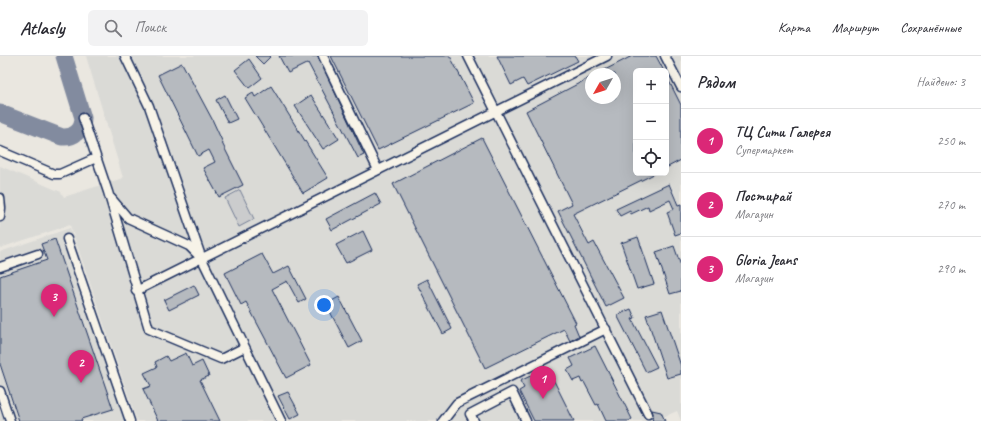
<!DOCTYPE html>
<html lang="ru">
<head>
<meta charset="utf-8">
<style>
  body { margin:0; font-family:Caveat,sans-serif; background:#f2f2f3; color:#2b2b33 }
  .controls { position:absolute; right:12px; top:12px; display:grid; overflow:hidden; border-radius:6px; box-shadow:0 4px 16px #0002 }
  .controls button { width:36px; height:36px; display:grid; place-items:center; padding:0; border:0; border-bottom:1px solid #e1e1e2; background:#fff; color:#2b2b33; font:20px sans-serif }
  .compass { position:absolute; left:585px; top:12px; width:36px; height:36px; border-radius:50%; background:#fff; box-shadow:0 4px 16px #0002; rotate:231deg }
  .you { position:absolute; left:324px; top:249px; width:14px; height:14px; margin:-10px; border:3px solid #fff; border-radius:50%; background:#1a73e8; box-shadow:0 0 0 6px #1a73e833 }
  .badge { display:grid; place-items:center; width:26px; height:26px; border-radius:50%; background:#db2777; color:#fff; font-size:13px; font-weight:700 }
  .pin { position:absolute; translate:-50% -33px; filter:drop-shadow(0 1px 2px #0008) }
  .pin::after { content:''; position:absolute; top:21px; width:14px; height:12px; background:inherit; clip-path:polygon(0 0,100% 0,50% 100%) }
  .list { margin:0; padding:0; list-style:none }
  h2 { display:flex; justify-content:space-between; align-items:center; height:52px; margin:0; padding:0 16px; font-size:17px }
  h2 small { font-size:13px; font-weight:400; color:#7c7c81 }
  .list li { display:grid; grid-template-columns:26px 1fr auto; gap:12px; align-items:center; box-sizing:border-box; height:64px; padding:0 16px; border-top:1px solid #e1e1e2 }
  .list b { display:block; font-size:15px; white-space:nowrap }
  .list p { margin:0; font-size:13px; white-space:nowrap; color:#7c7c81 }
  .list em { font-size:13px; font-style:normal; color:#7c7c81 }
  .icon { flex:none; width:22px; height:22px; fill:none; stroke:currentColor; stroke-width:2; stroke-linecap:round; stroke-linejoin:round }
  .map { position:relative; flex:none; width:681px; height:365px; overflow:hidden }
  header { display:flex; align-items:center; gap:24px; box-sizing:border-box; height:56px; padding:0 20px; background:#fff; border-bottom:1px solid #e1e1e2 }
  header strong { font-size:19px }
  nav { display:flex; gap:22px; margin-inline-start:auto; font-size:14px }
  .search { width:280px; height:36px; background:#f2f2f3; display:flex; align-items:center; gap:10px; box-sizing:border-box; padding:0 14px; border-radius:6px; color:#7c7c81; font-size:15px }
  main { display:flex }
  aside { flex:1; background:#fff }
  .map>svg:first-child { display:block }
</style>
</head>
<body>
<header>
<strong>Atlasly</strong>
<div class="search"><svg class="icon" aria-label="search" viewBox="0 0 24 24"><circle cx="10" cy="10" r="6"/><path d="M15 15l6 6"/></svg>Поиск</div>
<nav><a>Карта</a><a>Маршрут</a><a>Сохранённые</a></nav>
</header>
<main>
<div class="map">
<svg width="681" height="365" viewBox="0 0 681 365">
  <rect width="100%" height="100%" fill="#eae7e0"/>
  <filter id="ink" filterUnits="userSpaceOnUse"><feTurbulence type="fractalNoise" baseFrequency=".025" numOctaves="2"/><feDisplacementMap in="SourceGraphic" scale="8" xChannelSelector="R" yChannelSelector="G"/><feConvolveMatrix kernelMatrix="1 2 1 2 8 2 1 2 1" color-interpolation-filters="sRGB"/></filter>
  <g filter="url(#ink)">
    <path fill="#dadad6" fill-rule="evenodd" d="M 86,0 L 681,0 L 681,365 L 677,355 L 654,365 L 137,365 L 70,169 L 0,192 L 0,110 L 61,136 L 64,141 L 123,122 ZM 636,15 L 666,15 L 666,117 L 636,117 ZM 591,18 L 615,18 L 615,42 L 591,42 Z
      M 70,172 L 134,365 L 0,365 L 0,357 L 5,355 L 0,341 L 0,196 Z"/>
    <path fill="#cbcccd" stroke="#737e96" d="M 240,134 L 254,163 L 239,171 L 225,142 Z"/>
    <g fill="none" stroke-linecap="round" stroke-linejoin="round">
      <path stroke="#828b9f" stroke-width="17" d="M 0,57 L 62,81 C 74,82 83,74 83,62 L 64,0"/>
    </g>
    <path fill="#b6babf" stroke="#1b2f5e" d="M 255,0 L 271,0 L 263,8 Z
      M 279,0 L 318,0 L 364,99 L 358,102 L 308,7 L 288,17 Z
      M 331,0 L 450,0 L 474,47 L 378,94 Z
      M 497,0 L 575,0 L 578,5 L 527,30 L 523,23 L 511,29 Z
      M 632,0 L 656,0 L 664,15 L 636,15 L 636,117 L 656,117 L 573,158 L 589,189 L 594,186 L 624,242 L 606,251 L 558,155 L 572,148 L 526,55 L 591,21 L 591,42 L 615,42 L 615,18 L 597,18 Z
      M 249,3 L 262,22 L 249,32 L 235,14 Z
      M 182,7 L 212,63 L 223,87 L 222,87 L 243,129 L 219,141 L 203,112 L 215,106 L 209,94 L 198,100 L 158,19 Z
      M 666,19 L 681,49 L 681,104 L 666,112 Z
      M 271,30 L 328,122 L 303,137 L 245,42 L 253,37 L 255,41 Z
      M 225,39 L 237,63 L 228,67 L 216,44 Z
      M 311,39 L 339,83 L 323,93 L 295,50 Z
      M 482,82 L 576,267 L 574,268 L 579,280 L 570,285 L 564,273 L 485,312 L 393,128 Z
      M 669,128 L 678,149 L 681,148 L 681,177 L 675,179 L 667,156 L 674,153 L 670,144 L 649,154 L 648,150 L 631,158 L 630,155 L 620,160 L 616,153 Z
      M 375,137 L 381,148 L 332,174 L 326,163 Z
      M 363,175 L 372,194 L 346,207 L 336,189 Z
      M 638,181 L 654,228 L 637,233 L 621,187 Z
      M 55,183 L 113,353 L 81,363 L 82,365 L 19,365 L 0,308 L 0,220 L 47,204 L 41,188 Z
      M 674,190 L 681,210 L 681,235 L 670,238 L 656,196 Z
      M 262,198 L 273,218 L 289,210 L 306,243 L 299,247 L 287,225 L 272,233 L 311,309 L 286,322 L 246,246 L 241,249 L 225,217 Z
      M 427,223 L 452,273 L 443,278 L 417,228 Z
      M 194,229 L 199,239 L 169,254 L 164,244 Z
      M 339,241 L 362,285 L 349,292 L 326,248 Z
      M 631,253 L 635,262 L 632,263 L 657,311 L 646,316 L 617,259 Z
      M 662,254 L 681,310 L 681,318 L 667,322 L 646,259 Z
      M 595,290 L 632,363 L 629,365 L 606,365 L 598,348 L 596,349 L 584,326 L 582,327 L 580,322 L 573,325 L 567,314 L 574,310 L 570,302 Z
      M 186,297 L 192,310 L 202,305 L 209,320 L 200,324 L 220,365 L 158,365 L 143,333 L 151,330 L 144,317 L 157,311 L 155,306 L 166,300 L 169,305 Z
      M 543,314 L 546,321 L 551,319 L 574,365 L 534,365 L 519,335 L 524,332 L 520,325 Z
      M 288,336 L 300,358 L 290,363 L 278,340 Z
      M 652,354 L 661,356 L 665,365 L 653,365 L 652,362 L 653,358 Z"/>
    <g fill="none" stroke-linecap="round" stroke-linejoin="round">
      <g stroke="#1b2f5e" stroke-width="11">
        <path id="minor" d="M 125,0 L 149,50 L 202,203 L 281,365
          M 323,0 L 378,114
          M 468,0 L 648,358
          M 665,0 L 681,31
          M 83,62 L 108,136 L 149,273 L 221,303 L 245,291
          M 0,95 L 54,118 L 60,118 L 96,102
          M 0,142 L 1,152 L 0,161
          M 111,142 L 128,162 L 189,190 L 200,201
          M 67,183 L 130,365
          M 0,211 L 38,198
          M 136,235 L 607,0
          M 0,335 L 10,365
          M 443,365 L 457,347 L 606,273
          M 474,365 L 470,358 L 512,336 L 526,365"/>
      </g>
      <use href="#minor" stroke="#f7f3e8" stroke-width="8"/>
    </g>
  </g>
</svg>
<div class="controls">
<button>+</button>
<button>−</button>
<button><svg class="icon" aria-label="locate" viewBox="0 0 24 24"><circle cx="12" cy="12" r="6"/><path d="M12 2v4M12 18v4M2 12h4M18 12h4"/></svg></button>
</div>
<svg class="compass" viewBox="-18 -18 36 36"><path d="M0-13l5 13h-10z" fill="#e53935"/><path d="M0 13l5-13h-10z" fill="#7c7c81"/></svg>
<div class="you"></div>
<div class="pin badge" style="left:543px;top:343px">1</div>
<div class="pin badge" style="left:81px;top:327px">2</div>
<div class="pin badge" style="left:54px;top:261px">3</div>
</div>
<aside>
<h2>Рядом<small>Найдено: 3</small></h2>
<ul class="list">
<li><span class="badge">1</span><div><b>ТЦ Сити Галерея</b><p>Супермаркет</p></div><em>250 m</em></li>
<li><span class="badge">2</span><div><b>Постирай</b><p>Магазин</p></div><em>270 m</em></li>
<li><span class="badge">3</span><div><b>Gloria Jeans</b><p>Магазин</p></div><em>290 m</em></li>
</ul>
</aside>
</main>
</body>
</html>
